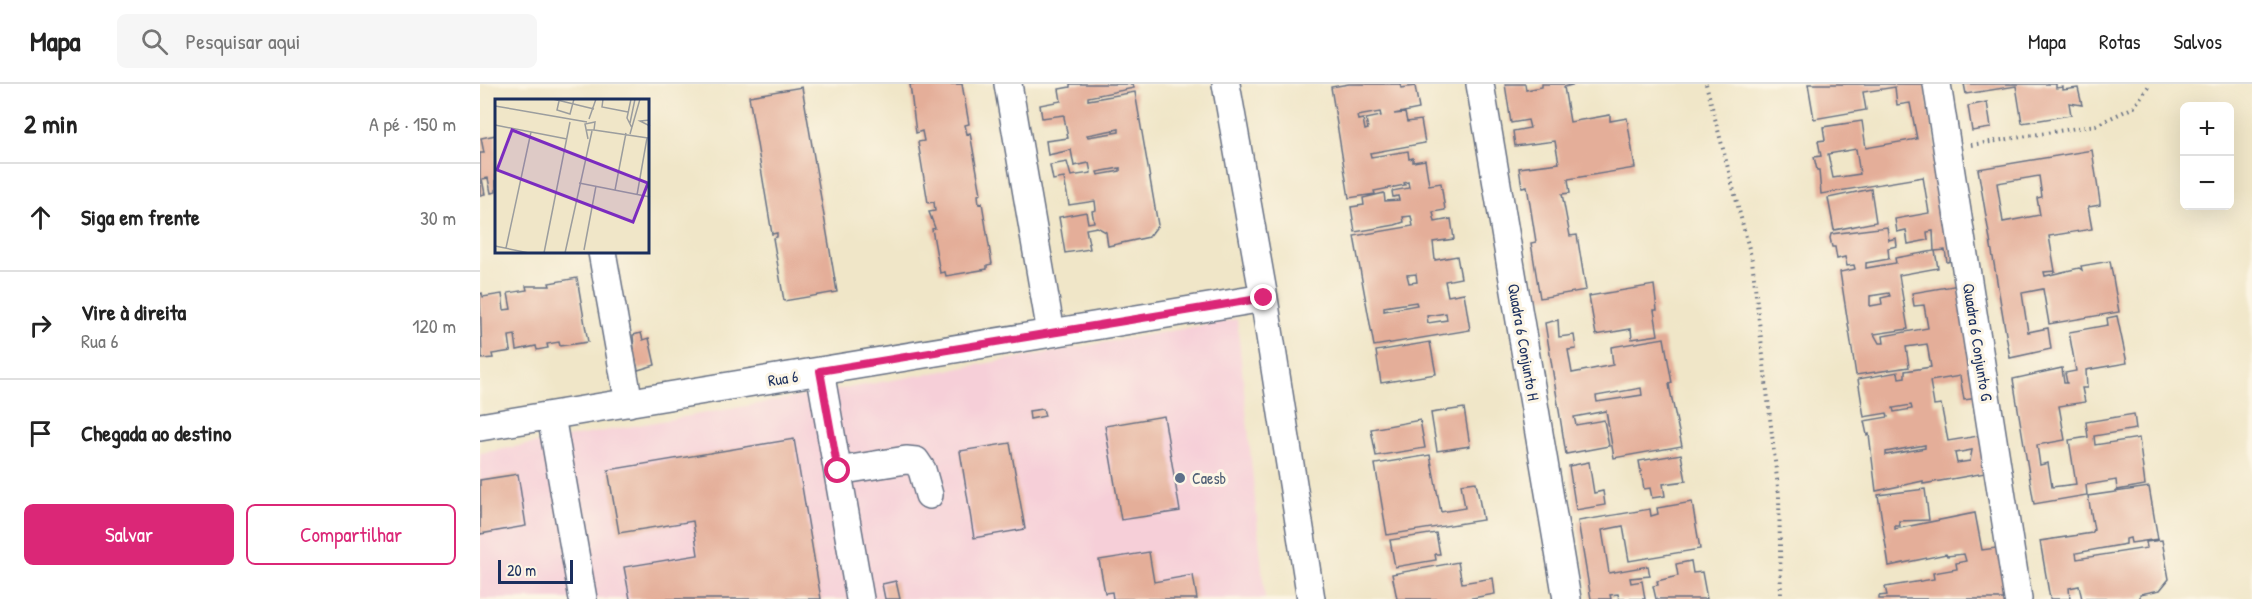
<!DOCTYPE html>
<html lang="pt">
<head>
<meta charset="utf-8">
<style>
  body { margin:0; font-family:"Patrick Hand",sans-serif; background:#f6f6f6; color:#222 }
  .controls { position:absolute; right:18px; top:18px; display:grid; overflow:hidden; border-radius:9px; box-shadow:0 6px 24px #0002 }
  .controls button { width:54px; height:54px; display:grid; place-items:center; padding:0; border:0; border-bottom:2px solid #e0e0e0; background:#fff; color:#222; font:30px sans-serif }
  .scale { position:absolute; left:18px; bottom:15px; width:75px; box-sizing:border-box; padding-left:6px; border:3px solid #1b2f5e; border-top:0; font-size:16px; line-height:21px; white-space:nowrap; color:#1b2f5e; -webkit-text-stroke:4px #fcf5e5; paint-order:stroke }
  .stop { position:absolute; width:18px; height:18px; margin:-14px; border:4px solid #db2777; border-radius:50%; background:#fff }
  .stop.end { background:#db2777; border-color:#fff; box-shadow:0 2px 6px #0008 }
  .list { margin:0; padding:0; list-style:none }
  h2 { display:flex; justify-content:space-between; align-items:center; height:78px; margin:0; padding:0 24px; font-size:26px }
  h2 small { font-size:20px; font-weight:400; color:#767676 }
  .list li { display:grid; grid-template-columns:39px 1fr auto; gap:18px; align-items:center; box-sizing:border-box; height:108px; padding:0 24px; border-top:2px solid #e0e0e0 }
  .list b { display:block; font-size:22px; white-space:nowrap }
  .list p { margin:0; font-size:20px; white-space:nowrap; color:#767676 }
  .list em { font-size:20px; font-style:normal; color:#767676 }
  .actions { display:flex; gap:12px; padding:18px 24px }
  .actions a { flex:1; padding:14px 0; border:2px solid #db2777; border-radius:9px; text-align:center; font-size:21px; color:#db2777 }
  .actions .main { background:#db2777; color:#fff }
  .icon { flex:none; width:33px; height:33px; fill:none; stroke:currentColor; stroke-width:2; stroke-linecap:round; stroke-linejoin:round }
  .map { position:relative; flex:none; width:1772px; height:515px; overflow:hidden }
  header { display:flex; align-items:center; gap:36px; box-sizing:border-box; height:84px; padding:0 30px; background:#fff; border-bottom:2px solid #e0e0e0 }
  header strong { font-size:28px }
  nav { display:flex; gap:33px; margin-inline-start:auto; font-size:21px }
  .search { width:420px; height:54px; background:#f6f6f6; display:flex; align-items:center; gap:15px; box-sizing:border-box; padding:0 21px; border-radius:9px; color:#767676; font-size:22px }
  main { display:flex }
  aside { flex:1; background:#fff }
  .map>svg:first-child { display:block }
</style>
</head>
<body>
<header>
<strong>Mapa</strong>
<div class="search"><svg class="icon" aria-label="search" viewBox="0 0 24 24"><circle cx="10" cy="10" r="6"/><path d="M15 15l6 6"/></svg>Pesquisar aqui</div>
<nav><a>Mapa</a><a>Rotas</a><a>Salvos</a></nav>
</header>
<main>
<aside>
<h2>2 min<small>A pé · 150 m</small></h2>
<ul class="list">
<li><svg class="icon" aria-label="ahead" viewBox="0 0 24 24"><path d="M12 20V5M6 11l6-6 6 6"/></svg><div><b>Siga em frente</b></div><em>30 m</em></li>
<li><svg class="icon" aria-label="right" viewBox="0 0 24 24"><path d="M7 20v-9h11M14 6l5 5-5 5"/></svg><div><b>Vire à direita</b><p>Rua 6</p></div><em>120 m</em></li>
<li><svg class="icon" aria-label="arrive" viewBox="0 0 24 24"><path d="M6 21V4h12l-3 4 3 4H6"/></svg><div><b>Chegada ao destino</b></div></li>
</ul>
<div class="actions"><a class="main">Salvar</a><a>Compartilhar</a></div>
</aside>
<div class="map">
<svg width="1772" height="515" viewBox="0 0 1772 515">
  <rect width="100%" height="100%" fill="#fcf5e5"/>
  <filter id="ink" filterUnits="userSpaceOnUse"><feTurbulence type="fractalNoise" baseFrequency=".0167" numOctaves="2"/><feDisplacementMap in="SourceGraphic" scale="12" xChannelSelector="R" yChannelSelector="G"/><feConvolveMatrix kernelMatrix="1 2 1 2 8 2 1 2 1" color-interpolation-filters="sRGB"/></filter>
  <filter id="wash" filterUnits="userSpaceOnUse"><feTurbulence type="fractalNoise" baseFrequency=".008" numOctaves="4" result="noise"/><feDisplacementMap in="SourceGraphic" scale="24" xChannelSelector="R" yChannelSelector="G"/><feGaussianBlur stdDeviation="1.35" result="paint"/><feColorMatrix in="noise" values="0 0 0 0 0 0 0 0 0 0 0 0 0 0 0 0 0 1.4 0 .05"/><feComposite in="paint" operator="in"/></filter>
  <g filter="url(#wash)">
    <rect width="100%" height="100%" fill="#f0e6c8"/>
    <path fill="#f6cfd8" d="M 757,235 L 785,515 L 0,515 L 0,369 Z"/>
    <g id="blocks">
      <path fill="#e4ae99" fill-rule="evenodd" d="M 430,0 L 482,0 L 489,40 L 485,41 L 487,50 L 490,49 L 501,110 L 498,111 L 499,120 L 502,119 L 512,180 L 507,181 L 507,185 L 466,192 L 465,188 L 460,189 L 452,145 L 455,144 L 449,128 L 455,127 L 454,118 L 448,119 L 438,58 L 444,57 L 442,47 L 436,49 Z
        M 590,0 L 653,0 L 654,4 L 608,13 L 608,16 L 655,8 L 678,141 L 669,153 L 628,162 L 626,148 L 617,143 L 606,145 L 610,165 L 585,169 L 579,133 L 606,128 L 608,139 L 614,138 L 612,127 L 616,126 L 615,117 L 589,121 L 584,94 L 573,96 L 570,81 L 587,78 L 591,92 L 611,89 L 609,79 L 594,82 L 591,66 L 568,71 L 566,57 L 588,54 L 584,33 L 584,31 L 562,34 L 560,21 L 581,17 L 579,5 L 590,3 ZM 639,45 L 639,48 L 608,53 L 607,51 ZM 640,84 L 640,87 L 618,91 L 617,88 Z
        M 869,0 L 920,0 L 921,4 L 935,2 L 939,25 L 914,30 L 925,29 L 927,38 L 941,36 L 945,59 L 890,69 L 891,73 L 928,67 L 929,75 L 933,74 L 933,78 L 945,76 L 949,101 L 961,99 L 965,126 L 953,128 L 955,138 L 971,135 L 974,155 L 953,158 L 955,176 L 977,172 L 981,194 L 965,197 L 968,212 L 984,209 L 990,246 L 894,262 L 874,152 L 933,142 L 931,132 L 923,133 L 924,138 L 915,141 L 875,148 L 871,123 L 884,121 L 883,114 L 904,109 L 905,117 L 919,116 L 918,112 L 913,113 L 912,107 L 929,104 L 928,98 L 924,99 L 925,101 L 894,107 L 895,110 L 869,114 L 851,3 ZM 900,28 L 901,32 L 886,35 L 888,45 L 885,46 L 883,35 L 878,36 L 877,32 ZM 936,190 L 937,198 L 929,199 L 927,191 ZM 936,218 L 937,221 L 904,227 L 904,223 ZM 966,229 L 967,236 L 948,239 L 947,232 Z
        M 1025,0 L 1045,0 L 1046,6 L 1062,3 L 1062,0 L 1096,0 L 1084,3 L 1090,38 L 1130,31 L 1130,37 L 1147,34 L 1155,84 L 1088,95 L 1090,109 L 1082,110 L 1090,152 L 1097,151 L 1106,206 L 1060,214 L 1051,159 L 1056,158 L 1047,102 L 1042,103 L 1039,84 L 1079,79 L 1075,57 L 1035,62 L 1033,47 L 1050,44 L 1048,36 L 1031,39 Z
        M 1328,0 L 1445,0 L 1475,176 L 1467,178 L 1465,166 L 1455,167 L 1458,184 L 1419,191 L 1428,245 L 1394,250 L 1399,259 L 1404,259 L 1403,252 L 1448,244 L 1444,221 L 1434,222 L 1432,209 L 1479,201 L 1498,314 L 1484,316 L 1480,292 L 1450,297 L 1454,321 L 1461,320 L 1468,357 L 1504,351 L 1511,388 L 1443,400 L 1443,397 L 1396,407 L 1389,350 L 1387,351 L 1384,337 L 1408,333 L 1407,329 L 1384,333 L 1378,295 L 1418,288 L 1419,294 L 1425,293 L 1425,287 L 1451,283 L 1447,260 L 1426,263 L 1429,283 L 1376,291 L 1360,188 L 1375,185 L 1374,181 L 1367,182 L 1365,173 L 1357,175 L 1355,163 L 1352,163 L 1350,154 L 1351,150 L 1407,143 L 1409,156 L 1416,154 L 1417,162 L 1408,164 L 1409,175 L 1386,179 L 1386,184 L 1416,179 L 1415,174 L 1454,167 L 1453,147 L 1447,148 L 1448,156 L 1428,160 L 1426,146 L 1417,148 L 1415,135 L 1449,129 L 1443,93 L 1341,110 L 1339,86 L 1337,86 L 1334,73 L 1341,72 L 1338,57 L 1345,56 L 1343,43 L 1382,37 L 1386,64 L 1437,55 L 1430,19 L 1417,21 L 1415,3 L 1383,8 L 1386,26 L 1334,35 ZM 1376,65 L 1380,90 L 1353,94 L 1348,70 ZM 1409,209 L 1410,212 L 1401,214 L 1402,220 L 1390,222 L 1390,212 ZM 1431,321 L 1432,325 L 1414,328 L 1413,324 ZM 1445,361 L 1445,364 L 1406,371 L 1406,368 ZM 1492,366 L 1490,377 L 1477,379 L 1475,369 Z
        M 1484,0 L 1576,0 L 1576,4 L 1583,3 L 1583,6 L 1598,4 L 1602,21 L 1589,19 L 1591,31 L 1542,39 L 1536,2 L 1486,10 Z
        M 322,3 L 357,208 L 304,217 L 293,154 L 297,153 L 297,149 L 292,150 L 269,12 Z
        M 1507,18 L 1511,44 L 1492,47 L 1488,22 Z
        M 16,51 L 16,108 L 11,109 L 8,94 L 2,95 L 5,110 L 0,111 L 0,69 L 4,69 L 1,54 Z
        M 1612,66 L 1620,118 L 1620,121 L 1608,123 L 1612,145 L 1569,152 L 1575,187 L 1564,188 L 1565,192 L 1599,184 L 1602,186 L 1601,182 L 1630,177 L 1639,228 L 1569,240 L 1563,205 L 1542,209 L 1548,248 L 1568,244 L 1571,265 L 1530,274 L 1498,85 ZM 1559,92 L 1562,113 L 1557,114 L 1560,131 L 1523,138 L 1517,99 Z
        M 1391,105 L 1396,138 L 1354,146 L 1348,114 Z
        M 97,194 L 108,258 L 80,262 L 79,258 L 67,260 L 68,264 L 57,266 L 56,262 L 37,266 L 35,251 L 29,252 L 31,267 L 12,270 L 13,274 L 2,275 L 0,210 L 2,209 L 3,213 L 22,210 L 24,226 L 31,225 L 28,209 L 47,206 L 46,202 L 70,202 L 69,199 Z
        M 1174,201 L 1177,226 L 1174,226 L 1178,251 L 1152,255 L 1151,245 L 1116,251 L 1109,212 Z
        M 1637,232 L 1647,279 L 1606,286 L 1607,304 L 1602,304 L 1605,318 L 1579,322 L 1585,356 L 1557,361 L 1560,381 L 1568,379 L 1572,403 L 1596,400 L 1589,356 L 1608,353 L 1606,338 L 1654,330 L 1656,345 L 1614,352 L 1615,361 L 1659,354 L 1665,401 L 1637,406 L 1636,396 L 1606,401 L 1607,411 L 1554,420 L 1533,295 L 1582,284 L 1584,299 L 1587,299 L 1585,289 L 1596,287 L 1589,248 L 1628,241 L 1627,234 Z
        M 1078,236 L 1079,253 L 1094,251 L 1096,265 L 1088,266 L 1092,289 L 1133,281 L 1131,263 L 1184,254 L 1192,299 L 1189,300 L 1190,306 L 1202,362 L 1134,374 L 1126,327 L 1094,333 L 1096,341 L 1124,336 L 1129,362 L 1086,370 L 1065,239 ZM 1161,304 L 1162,311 L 1117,318 L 1116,312 Z
        M 161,249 L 163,256 L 169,254 L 175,281 L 158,286 L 154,270 L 152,271 L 150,266 L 154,265 L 153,251 Z
        M 950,258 L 956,290 L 901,299 L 896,267 Z
        M 984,324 L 990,362 L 957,367 L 951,329 Z
        M 563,325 L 565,332 L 550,335 L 549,327 Z
        M 684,332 L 700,427 L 641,436 L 625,342 Z
        M 940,336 L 945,364 L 896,372 L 891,345 Z
        M 314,355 L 341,515 L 150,515 L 144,483 L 218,471 L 213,437 L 139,449 L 128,386 Z
        M 530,359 L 545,445 L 494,454 L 480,367 Z
        M 1201,370 L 1206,397 L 1183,400 L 1185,412 L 1172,414 L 1170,404 L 1164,405 L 1159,377 Z
        M 950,371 L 961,428 L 985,424 L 981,400 L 996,398 L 1003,436 L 907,451 L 895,380 Z
        M 1109,378 L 1114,409 L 1123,407 L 1125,421 L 1096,426 L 1089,382 Z
        M 38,390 L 46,442 L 0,450 L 0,396 Z
        M 1669,403 L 1678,455 L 1651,459 L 1650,454 L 1646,455 L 1646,460 L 1596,469 L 1597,475 L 1667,464 L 1666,458 L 1682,456 L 1689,495 L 1680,506 L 1660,510 L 1660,515 L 1602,515 L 1599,502 L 1589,504 L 1590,515 L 1570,515 L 1560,457 L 1612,449 L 1614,446 L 1608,412 Z
        M 1445,405 L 1449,436 L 1419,437 L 1420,442 L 1415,442 L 1415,445 L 1495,429 L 1502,466 L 1523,463 L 1532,515 L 1399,515 L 1399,512 L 1407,511 L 1405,503 L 1454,495 L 1453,489 L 1477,485 L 1476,479 L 1486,477 L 1484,470 L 1467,472 L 1466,470 L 1409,482 L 1398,411 Z
        M 1212,418 L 1220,465 L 1149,477 L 1143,442 L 1122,446 L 1129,489 L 1168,482 L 1170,492 L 1150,494 L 1151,499 L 1162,497 L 1165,515 L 1139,515 L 1138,510 L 1130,511 L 1131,515 L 1111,515 L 1098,437 L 1170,425 L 1171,432 L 1178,430 L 1177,424 Z
        M 956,449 L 960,470 L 955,470 L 956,476 L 915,483 L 910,456 Z
        M 669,468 L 674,498 L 713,491 L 717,515 L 633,515 L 632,508 L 625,509 L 619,476 Z
        M 1211,477 L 1213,489 L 1222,488 L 1227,515 L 1176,515 L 1173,502 L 1178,501 L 1177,497 L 1198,492 L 1196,480 Z
        M 978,478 L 982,499 L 1013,494 L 1015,510 L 987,515 L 917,515 L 912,490 Z
        M 416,497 L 420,515 L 405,515 L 402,500 Z"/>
    </g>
  </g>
  <g filter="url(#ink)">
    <use href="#blocks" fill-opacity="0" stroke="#666f83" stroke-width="1.5"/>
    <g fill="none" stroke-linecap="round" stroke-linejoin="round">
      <g stroke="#666f83" stroke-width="30">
        <path id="minor" d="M 528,0 L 571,249
          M 746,0 L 784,214 L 831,515
          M 1000,0 L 1087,515
          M 1457,0 L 1538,515
          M 122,168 L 149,319
          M 340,287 L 380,515
          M 71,332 L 103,515
          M 0,343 L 784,214
          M 358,387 L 426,376 L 436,377 L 442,386 L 449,411"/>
      </g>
      <path stroke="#666f83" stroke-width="4" stroke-dasharray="1.5 4.5" stroke-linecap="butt" d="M 1226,0 L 1272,176 L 1299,412 L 1301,515
        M 1491,61 L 1616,41 L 1654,23 L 1670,0"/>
      <use href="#minor" stroke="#fff" stroke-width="27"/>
    </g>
  </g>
  <g fill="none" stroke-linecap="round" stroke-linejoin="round" filter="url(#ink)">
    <path stroke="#db2777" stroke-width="8" d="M 358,387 L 340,287 L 784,214"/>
  </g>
  <circle fill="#5c6f8a" stroke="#fcf5e5" stroke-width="2" cx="700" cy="394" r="6"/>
  <g text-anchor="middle" stroke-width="6" stroke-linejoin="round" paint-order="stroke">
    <g font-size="16" fill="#1b2f5e" stroke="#fcf5e5">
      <text transform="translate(1044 258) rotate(80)" y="6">Quadra 6 Conjunto H</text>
      <text transform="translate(1498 258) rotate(81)" y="6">Quadra 6 Conjunto G</text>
      <text transform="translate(303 294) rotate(-9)" y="6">Rua 6</text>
    </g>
    <g font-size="16" fill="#4e5e75" stroke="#fcf5e5" text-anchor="start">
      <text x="712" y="400">Caesb</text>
    </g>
  </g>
  <g transform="translate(15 15)">
    <rect width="154" height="154" fill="#f0e6c8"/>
    <path fill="none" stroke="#9b9d9e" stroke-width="1.5" d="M 58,0 L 99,10M 108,0 L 107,8 L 133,13M 136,0 L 132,19 L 137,29M 64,2 L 62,11 L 75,15 L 79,0M 0,7 L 92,23M 94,20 L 101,0M 155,21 L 145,22 L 155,27M 135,24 L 140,0M 0,26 L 72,40M 92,31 L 99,31 L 100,23 L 90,25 L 93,40M 99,31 L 153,39M 135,35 L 145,0M 84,84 L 155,98M 120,91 L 131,34M 142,96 L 152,39M 0,147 L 34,154M 11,149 L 36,33M 89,151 L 101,87M 49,154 L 75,23M 70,154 L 97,32"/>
    <path fill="#7b2cbf" fill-opacity="0.15" stroke="#7b2cbf" stroke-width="3" d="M 17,31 L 153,84 L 138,123 L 2,71 Z"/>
    <rect width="154" height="154" fill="none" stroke="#1b2f5e" stroke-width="3"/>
  </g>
</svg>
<div class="controls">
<button>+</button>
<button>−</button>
</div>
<div class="scale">20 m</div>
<div class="stop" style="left:358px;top:387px"></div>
<div class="stop end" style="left:784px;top:214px"></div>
</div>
</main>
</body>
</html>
